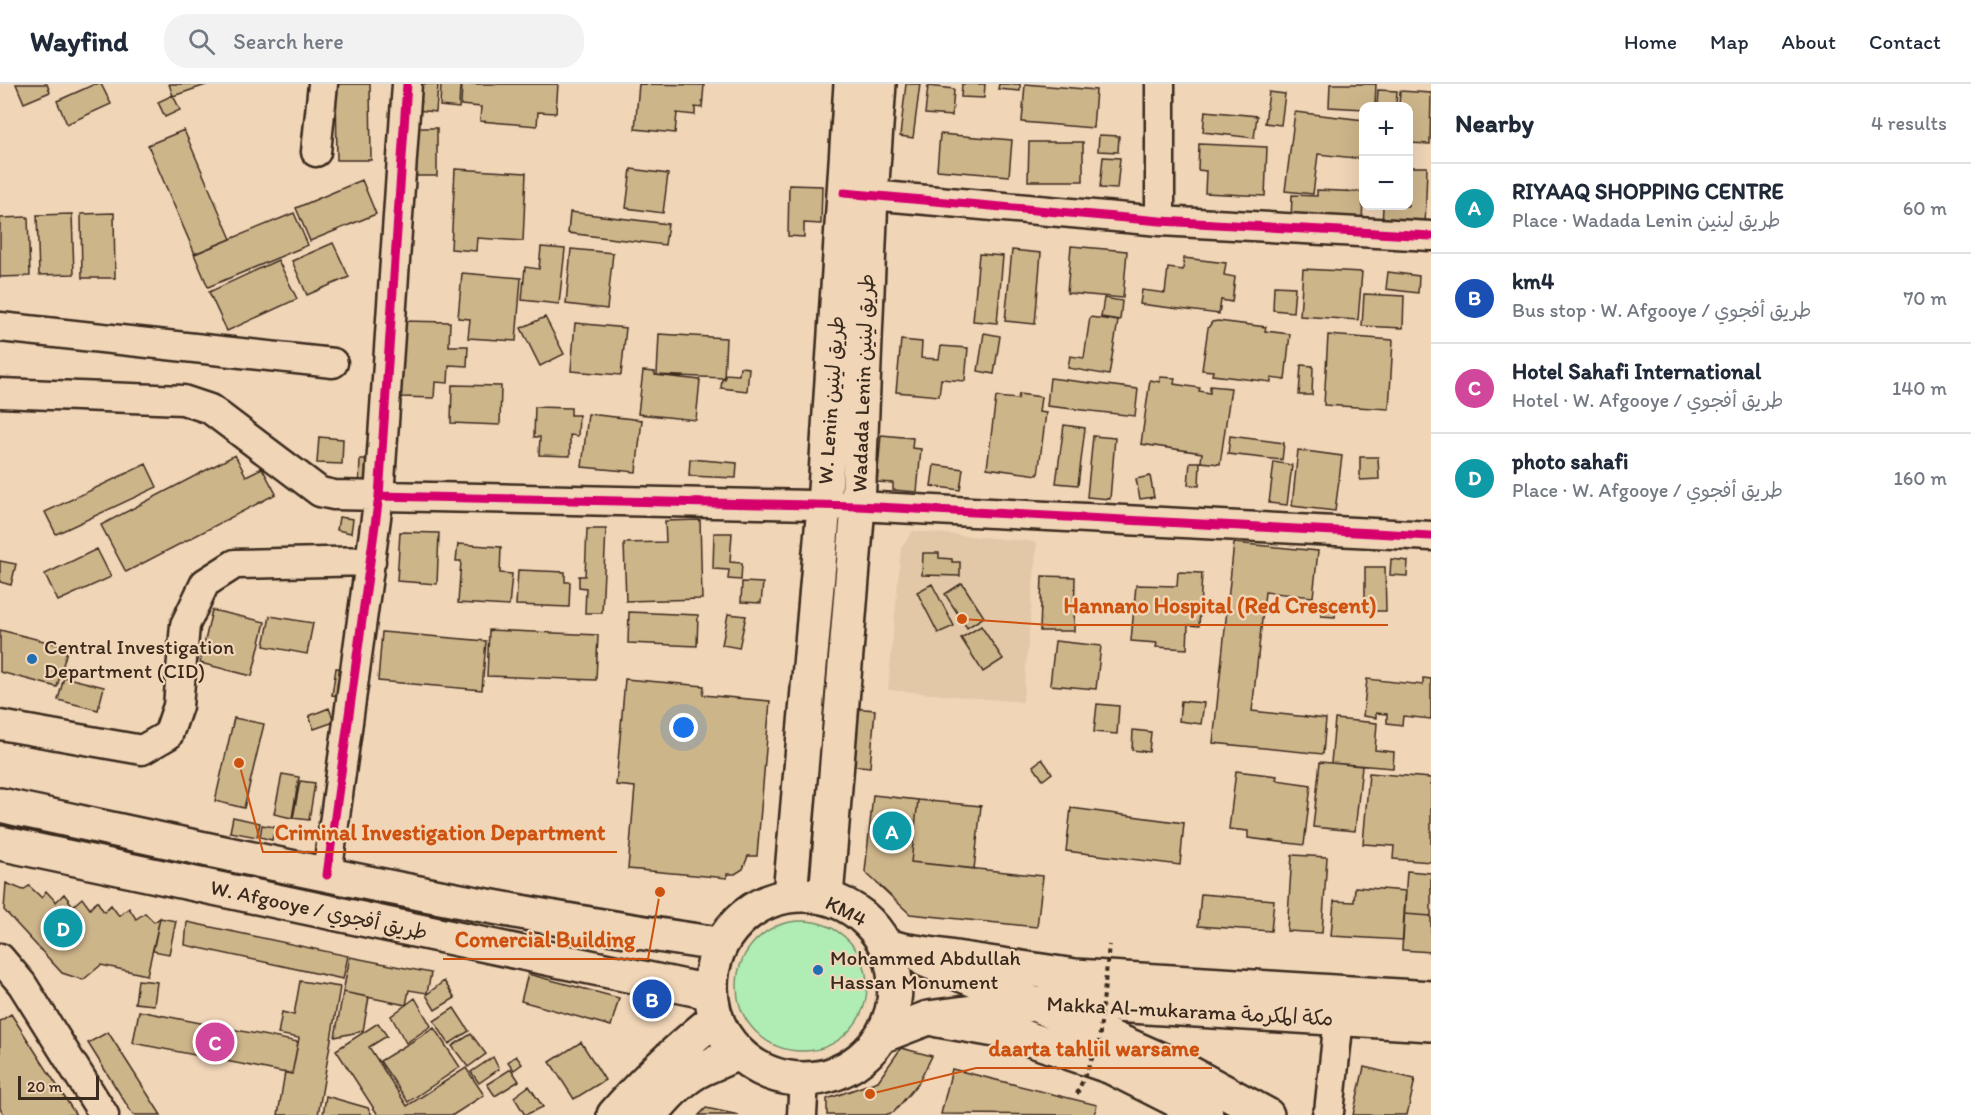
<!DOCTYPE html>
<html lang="en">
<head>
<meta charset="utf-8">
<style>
  body { margin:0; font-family:Itim,"Playpen Sans Arabic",sans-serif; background:#f2f2f3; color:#1f2937 }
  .controls { position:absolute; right:18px; top:18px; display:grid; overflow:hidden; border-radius:12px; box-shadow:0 6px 24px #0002 }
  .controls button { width:54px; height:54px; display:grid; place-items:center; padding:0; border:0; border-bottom:2px solid #e0e1e3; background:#fff; color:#1f2937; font:30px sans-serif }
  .scale { position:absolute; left:18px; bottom:15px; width:81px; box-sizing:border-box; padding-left:6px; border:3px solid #3b2a1e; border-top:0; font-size:16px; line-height:21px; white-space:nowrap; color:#3b2a1e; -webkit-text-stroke:4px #f0d5b7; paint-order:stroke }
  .you { position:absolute; left:684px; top:644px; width:21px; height:21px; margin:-15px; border:4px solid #fff; border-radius:50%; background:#1a73e8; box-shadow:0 0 0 9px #1a73e833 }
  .badge { display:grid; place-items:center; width:39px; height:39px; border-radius:50%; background:#b45309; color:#fff; font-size:20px; font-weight:700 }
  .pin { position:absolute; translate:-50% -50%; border:3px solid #fff; box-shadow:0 2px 6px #0006 }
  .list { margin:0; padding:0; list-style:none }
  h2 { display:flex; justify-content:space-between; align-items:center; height:78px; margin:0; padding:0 24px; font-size:26px }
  h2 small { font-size:20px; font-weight:400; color:#747a83 }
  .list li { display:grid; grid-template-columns:39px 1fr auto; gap:18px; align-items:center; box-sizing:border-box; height:90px; padding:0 24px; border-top:2px solid #e0e1e3 }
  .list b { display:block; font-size:22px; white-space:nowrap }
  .list p { margin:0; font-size:20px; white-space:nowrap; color:#747a83 }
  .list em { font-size:20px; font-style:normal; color:#747a83 }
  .icon { flex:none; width:33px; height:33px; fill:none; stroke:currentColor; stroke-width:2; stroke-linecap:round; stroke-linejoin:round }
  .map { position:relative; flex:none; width:1431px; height:1031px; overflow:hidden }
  header { display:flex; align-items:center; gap:36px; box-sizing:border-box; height:84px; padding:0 30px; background:#fff; border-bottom:2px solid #e0e1e3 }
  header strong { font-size:28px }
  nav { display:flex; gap:33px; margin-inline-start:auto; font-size:21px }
  .search { width:420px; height:54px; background:#f2f2f3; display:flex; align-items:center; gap:15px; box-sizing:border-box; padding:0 21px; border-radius:24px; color:#747a83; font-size:22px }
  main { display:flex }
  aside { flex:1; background:#fff }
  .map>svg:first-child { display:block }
</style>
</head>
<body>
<header>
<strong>Wayfind</strong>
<div class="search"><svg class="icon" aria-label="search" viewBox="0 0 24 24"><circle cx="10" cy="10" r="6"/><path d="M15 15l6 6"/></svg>Search here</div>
<nav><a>Home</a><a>Map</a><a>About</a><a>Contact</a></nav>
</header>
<main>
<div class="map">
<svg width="1431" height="1031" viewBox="0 0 1431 1031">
  <rect width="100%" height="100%" fill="#f0d5b7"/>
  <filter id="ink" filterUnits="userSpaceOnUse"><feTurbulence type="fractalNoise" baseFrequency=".0167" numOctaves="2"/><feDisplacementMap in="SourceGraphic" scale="12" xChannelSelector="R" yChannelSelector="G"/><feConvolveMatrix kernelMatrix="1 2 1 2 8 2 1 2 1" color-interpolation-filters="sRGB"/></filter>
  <g filter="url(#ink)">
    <path fill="#e3c8a7" d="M 913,447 L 1037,458 L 1023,618 L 888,606 L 901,464 Z"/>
    <path fill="#afedb4" stroke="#758c69" stroke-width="1.5" d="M737 902a65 65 0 1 1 130 0a65 65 0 1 1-130 0Z"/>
    <path fill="#cdb58a" stroke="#3b2a1e" stroke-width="1.5" d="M 16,0 L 47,0 L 50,8 L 24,19 Z
      M 95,0 L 101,0 L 111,20 L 67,40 L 57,17 Z
      M 169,0 L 209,0 L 173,12 Z
      M 336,0 L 370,0 L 371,76 L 337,76 Z
      M 418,0 L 438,0 L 436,28 L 416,26 Z
      M 441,0 L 460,0 L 459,24 L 440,22 Z
      M 462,0 L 558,0 L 556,29 L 538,28 L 537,42 L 480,37 L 481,23 L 461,21 Z
      M 639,0 L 704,1 L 702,24 L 695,23 L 695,31 L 677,29 L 675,49 L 635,45 Z
      M 906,0 L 920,0 L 913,54 L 900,52 Z
      M 962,0 L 985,0 L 984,14 L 961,13 Z
      M 999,0 L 1020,0 L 1020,7 L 998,5 Z
      M 1025,0 L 1096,6 L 1093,44 L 1022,38 Z
      M 1330,0 L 1376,0 L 1375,22 L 1364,22 L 1364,25 L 1329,23 Z
      M 928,2 L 954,5 L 952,32 L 925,30 Z
      M 1378,6 L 1397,7 L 1396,22 L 1377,22 Z
      M 1400,7 L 1431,9 L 1430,60 L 1408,59 L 1408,22 L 1399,22 Z
      M 1269,8 L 1285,10 L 1281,41 L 1265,39 Z
      M 173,11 L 180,26 L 165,33 L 158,18 Z
      M 1205,27 L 1257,32 L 1254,54 L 1203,48 Z
      M 1295,28 L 1364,36 L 1364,75 L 1318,70 L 1313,110 L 1285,107 Z
      M 413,44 L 437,44 L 437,92 L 413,92 Z
      M 184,46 L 231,155 L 195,170 L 148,61 Z
      M 940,50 L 1012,56 L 1009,92 L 937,86 Z
      M 1099,51 L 1119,52 L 1118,68 L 1098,67 Z
      M 1029,58 L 1083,58 L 1083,97 L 1028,97 Z
      M 1199,60 L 1267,63 L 1265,112 L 1205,109 L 1206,87 L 1198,86 Z
      M 1103,73 L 1120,74 L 1117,105 L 1100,104 Z
      M 1408,83 L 1427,83 L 1425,144 L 1382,143 L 1383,122 L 1408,122 Z
      M 455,85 L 526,89 L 523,157 L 477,154 L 476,167 L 451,165 Z
      M 631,85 L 668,90 L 663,129 L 626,124 Z
      M 362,96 L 376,130 L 310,157 L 296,124 Z
      M 789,101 L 822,102 L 821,140 L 804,139 L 804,153 L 788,152 Z
      M 1317,106 L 1363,108 L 1362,143 L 1291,138 L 1292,111 L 1317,112 Z
      M 570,128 L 668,140 L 665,161 L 568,149 Z
      M 114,129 L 115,194 L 82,194 L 81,130 Z
      M 294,129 L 308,161 L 208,203 L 194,170 Z
      M 72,130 L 74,190 L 39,191 L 37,131 Z
      M 28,133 L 30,192 L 0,193 L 0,134 Z
      M 333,159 L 349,193 L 307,211 L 292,177 Z
      M 1071,162 L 1127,167 L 1123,214 L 1067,209 Z
      M 541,163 L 565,165 L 559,220 L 522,216 L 525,183 L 539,185 Z
      M 571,165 L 613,169 L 607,225 L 566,220 Z
      M 1012,166 L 1041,169 L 1035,240 L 1005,237 Z
      M 979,170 L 1003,172 L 997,239 L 973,237 Z
      M 1184,174 L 1226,179 L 1224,191 L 1235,193 L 1232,218 L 1221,216 L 1219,230 L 1140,220 L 1142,206 L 1165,209 L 1168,184 L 1183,186 Z
      M 278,176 L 297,215 L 227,247 L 209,208 Z
      M 1303,185 L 1362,188 L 1358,236 L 1300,232 Z
      M 1388,188 L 1419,192 L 1418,209 L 1386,205 Z
      M 462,189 L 521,194 L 516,257 L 468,254 L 470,235 L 458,234 Z
      M 1274,202 L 1295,203 L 1293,228 L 1273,226 Z
      M 1364,210 L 1404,212 L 1403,244 L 1362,242 Z
      M 1104,214 L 1122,217 L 1120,236 L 1101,233 Z
      M 545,233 L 564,270 L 540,282 L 521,244 Z
      M 1090,233 L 1118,237 L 1109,291 L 1068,284 L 1070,272 L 1084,274 Z
      M 403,237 L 450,238 L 449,262 L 468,262 L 467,282 L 449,281 L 448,299 L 435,298 L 434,314 L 401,313 Z
      M 1218,237 L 1266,243 L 1265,247 L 1290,250 L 1285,296 L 1271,294 L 1271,298 L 1212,291 L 1213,287 L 1202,286 L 1208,244 L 1212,238 Z
      M 575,239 L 626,244 L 621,291 L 571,287 Z
      M 984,249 L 1000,252 L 994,290 L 978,287 Z
      M 659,250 L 726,254 L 724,294 L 657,291 Z
      M 1328,251 L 1393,256 L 1389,325 L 1324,321 Z
      M 901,256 L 922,258 L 921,274 L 939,275 L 941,262 L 968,264 L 965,297 L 941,295 L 939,312 L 896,308 Z
      M 1301,281 L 1313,282 L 1312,311 L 1299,311 Z
      M 740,283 L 749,284 L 747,307 L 721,304 L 722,295 L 725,295 L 725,290 L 739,291 Z
      M 643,287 L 655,288 L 655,291 L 700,296 L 696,336 L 638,330 Z
      M 1160,293 L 1175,294 L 1174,300 L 1200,304 L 1199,307 L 1210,309 L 1210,302 L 1231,304 L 1220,380 L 1201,378 L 1202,369 L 1141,360 L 1150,296 L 1160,298 Z
      M 1050,294 L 1138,305 L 1135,332 L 1047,322 Z
      M 452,301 L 501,302 L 500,341 L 451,339 Z
      M 1019,310 L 1041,313 L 1039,328 L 1046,329 L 1038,391 L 987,384 L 996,313 L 1018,315 Z
      M 535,323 L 571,324 L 571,331 L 579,331 L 578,352 L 570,351 L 570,372 L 539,371 L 540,353 L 534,353 Z
      M 588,330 L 642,336 L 636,388 L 582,383 Z
      M 1064,341 L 1085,344 L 1078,401 L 1056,399 Z
      M 881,351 L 913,354 L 912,364 L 921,365 L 917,408 L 893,406 L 893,399 L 877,398 Z
      M 1093,352 L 1115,354 L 1110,415 L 1087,413 Z
      M 1230,352 L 1284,359 L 1282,376 L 1228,370 Z
      M 319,353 L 343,355 L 342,380 L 317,379 Z
      M 1298,366 L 1342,372 L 1335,427 L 1292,422 Z
      M 235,371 L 246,392 L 262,384 L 276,410 L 126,488 L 101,441 Z
      M 1360,373 L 1378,373 L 1379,395 L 1360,396 Z
      M 360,375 L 371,375 L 371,406 L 359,406 Z
      M 690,375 L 737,379 L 736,394 L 689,392 Z
      M 1190,378 L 1200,378 L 1199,402 L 1188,401 Z
      M 1274,378 L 1292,381 L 1287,421 L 1269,419 Z
      M 146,380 L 157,403 L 56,450 L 45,428 Z
      M 934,381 L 963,385 L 960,406 L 931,402 Z
      M 1150,392 L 1154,413 L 1140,415 L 1136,395 Z
      M 339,433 L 353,435 L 351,449 L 337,446 Z
      M 700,436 L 702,515 L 626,517 L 624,459 L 666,458 L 665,437 Z
      M 587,445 L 606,445 L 602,529 L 585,529 L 586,504 L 579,503 L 579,492 L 585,492 Z
      M 400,448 L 439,449 L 437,500 L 397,497 Z
      M 714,449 L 732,449 L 730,478 L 742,479 L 741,496 L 728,495 L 729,486 L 713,485 Z
      M 1234,459 L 1318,467 L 1313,513 L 1265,508 L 1252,627 L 1326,635 L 1323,670 L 1213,659 Z
      M 458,460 L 501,463 L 500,489 L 512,490 L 509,522 L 458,519 L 461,477 L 456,477 Z
      M 97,465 L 111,493 L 58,517 L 45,490 Z
      M 923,469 L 939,469 L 939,474 L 952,475 L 952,478 L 960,478 L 960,492 L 922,491 Z
      M 1391,475 L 1408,477 L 1407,492 L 1390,491 Z
      M 0,477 L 16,480 L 11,501 L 0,498 Z
      M 1365,483 L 1385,483 L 1386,527 L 1365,527 Z
      M 518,486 L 565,488 L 565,498 L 570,498 L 569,523 L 516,521 Z
      M 1178,488 L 1202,489 L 1199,542 L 1188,541 L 1187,565 L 1156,563 L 1157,559 L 1131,557 L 1136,501 L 1177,502 Z
      M 1042,492 L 1075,493 L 1074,547 L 1040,547 Z
      M 742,498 L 763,499 L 761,519 L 741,518 Z
      M 962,499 L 984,533 L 967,544 L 945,510 Z
      M 932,500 L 954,542 L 938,549 L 917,508 Z
      M 1322,516 L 1336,516 L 1335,533 L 1321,532 Z
      M 212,526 L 265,538 L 252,592 L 200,579 Z
      M 629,528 L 698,531 L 697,562 L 628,559 Z
      M 728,530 L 746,532 L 739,564 L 722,561 Z
      M 270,532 L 313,539 L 307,570 L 264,562 Z
      M 981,542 L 1003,575 L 983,588 L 961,554 Z
      M 0,546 L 68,563 L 57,603 L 0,588 Z
      M 489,546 L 598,551 L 596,596 L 487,592 Z
      M 382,548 L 486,557 L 482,606 L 378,597 Z
      M 1055,557 L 1101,562 L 1096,605 L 1050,601 Z
      M 336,584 L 350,585 L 346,613 L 332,611 Z
      M 64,593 L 104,603 L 98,626 L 58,616 Z
      M 1423,594 L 1431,595 L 1431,635 L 1403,632 L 1402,641 L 1387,639 L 1387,630 L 1376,629 L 1376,634 L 1363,632 L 1367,595 L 1423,601 Z
      M 625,595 L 704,602 L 703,611 L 770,617 L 757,772 L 748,772 L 743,785 L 735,790 L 727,790 L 727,794 L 628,785 L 635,703 L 616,701 Z
      M 1181,617 L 1204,619 L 1201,640 L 1179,637 Z
      M 1097,620 L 1119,622 L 1117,650 L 1094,648 Z
      M 329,624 L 334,638 L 314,645 L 309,632 Z
      M 853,624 L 875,626 L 870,683 L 849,681 Z
      M 234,634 L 264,640 L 244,724 L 215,717 Z
      M 1335,635 L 1377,639 L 1375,666 L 1394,668 L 1393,684 L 1331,679 Z
      M 1133,646 L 1151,648 L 1149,668 L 1132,666 Z
      M 1042,675 L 1052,689 L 1043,696 L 1033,682 Z
      M 1320,678 L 1362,682 L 1355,747 L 1313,743 Z
      M 1236,687 L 1277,692 L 1276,696 L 1311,701 L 1304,761 L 1248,754 L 1248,747 L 1229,745 Z
      M 1369,689 L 1431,694 L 1431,778 L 1393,775 L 1394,762 L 1363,760 Z
      M 282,690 L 299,693 L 292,734 L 274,730 Z
      M 300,697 L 315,699 L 309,736 L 293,734 Z
      M 873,711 L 918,716 L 911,778 L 1043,792 L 1037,843 L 910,830 L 865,788 Z
      M 918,716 L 981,722 L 974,785 L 911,778 Z
      M 1071,724 L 1184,739 L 1180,781 L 1066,767 Z
      M 233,733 L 260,739 L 257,753 L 230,748 Z
      M 262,741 L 275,743 L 272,756 L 260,753 Z
      M 1292,771 L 1327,773 L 1322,849 L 1287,847 Z
      M 1407,787 L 1431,789 L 1431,832 L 1404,830 Z
      M 6,799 L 23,806 L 29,802 L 42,814 L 46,807 L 56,818 L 64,810 L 73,822 L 82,814 L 90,825 L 97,817 L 104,828 L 111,821 L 119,832 L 129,824 L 136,835 L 145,829 L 154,838 L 160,834 L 147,891 L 101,881 L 83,896 L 62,889 L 4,826 Z
      M 1355,803 L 1406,807 L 1403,856 L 1331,852 L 1334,817 L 1354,818 Z
      M 1201,810 L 1274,816 L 1271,847 L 1198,842 Z
      M 1404,830 L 1431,832 L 1431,868 L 1402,866 Z
      M 160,834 L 176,837 L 169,870 L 153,867 Z
      M 187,838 L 348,872 L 343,895 L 185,861 Z
      M 350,873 L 431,889 L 427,909 L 409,906 L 406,921 L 343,908 Z
      M 528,890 L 619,914 L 611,942 L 521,917 Z
      M 138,896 L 157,898 L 154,921 L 135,919 Z
      M 300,897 L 340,903 L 318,1031 L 278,1031 L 285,988 L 292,990 L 299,954 L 278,950 L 282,928 L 294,931 Z
      M 444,897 L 455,914 L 435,926 L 426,911 Z
      M 343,908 L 369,913 L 363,947 L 335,953 Z
      M 415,914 L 431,942 L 406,959 L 391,932 Z
      M 653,920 L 661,923 L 655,935 L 648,930 Z
      M 454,924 L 469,947 L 449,960 L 434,937 Z
      M 139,927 L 298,958 L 292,990 L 133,959 Z
      M 11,930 L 76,1031 L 2,1031 L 4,1030 L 0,1024 L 0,937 Z
      M 378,939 L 387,952 L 369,963 L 407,1022 L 466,984 L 484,1011 L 453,1031 L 378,1031 L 336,966 Z
      M 434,944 L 460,983 L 408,1018 L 380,977 Z
      M 108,948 L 161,1031 L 133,1031 L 88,959 Z
      M 471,950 L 486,970 L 468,983 L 452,962 Z
      M 581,958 L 605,996 L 574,1015 L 550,978 Z
      M 901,964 L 932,972 L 919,998 L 894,1028 L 885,1031 L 827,1031 L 827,1015 L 878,997 Z
      M 516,972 L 522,980 L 514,986 L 508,978 Z
      M 493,973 L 499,985 L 479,999 L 471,988 Z
      M 1364,983 L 1415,995 L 1407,1031 L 1353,1031 Z
      M 511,985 L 519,997 L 495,1012 L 487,1000 Z
      M 952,985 L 1097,1021 L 1094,1031 L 941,1030 Z
      M 529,1002 L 543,1023 L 525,1031 L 514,1013 Z
      M 326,1012 L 368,1024 L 372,1031 L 323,1031 Z
      M 706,1024 L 739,1031 L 699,1031 Z"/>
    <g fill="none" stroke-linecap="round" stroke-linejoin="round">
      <g stroke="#3b2a1e" stroke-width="33">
        <path id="minor" d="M 316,68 L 323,0
          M 849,109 L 1160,137 L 1431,152
          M 1160,137 L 1160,0
          M 0,243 L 333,279
          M 0,309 L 183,316 L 210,325 L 320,408 L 334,411 L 858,422 L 1431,452
          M 0,641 L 142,666 L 168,651 L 178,622 L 185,541 L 205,499 L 235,480 L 371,477
          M 327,791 L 379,412 L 407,0
          M 0,874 L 22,900 L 104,1031
          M 802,1031 L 804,995
          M 1327,1031 L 1329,1028 L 1339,934 L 1339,911"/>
      </g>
      <g stroke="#3b2a1e" stroke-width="38">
        <path id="major" d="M 790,811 L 824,422 L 851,0
          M 826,813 L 858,422 L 871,112 L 879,0
          M 925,876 L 1034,920 L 1184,986 L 1267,1031
          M 938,936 L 1012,949 L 1111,983 L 1206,1031
          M 614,1031 C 645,995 679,964 716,934
          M 651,1031 C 665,1013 682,994 704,984 C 715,979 727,974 738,969"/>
      </g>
      <g stroke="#3b2a1e" stroke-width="38">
        <path id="highway" d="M 0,721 C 238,772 477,826 719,860
          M 0,759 L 709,908
          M711 903a92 92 0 1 1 184 0a92 92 0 1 1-184 0Z
          M 888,862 L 902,866 L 1075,892 L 1431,914
          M 881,952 L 928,934 L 1034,920 L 1097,920 L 1431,940"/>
      </g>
      <use href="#minor" stroke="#f0d5b7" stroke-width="28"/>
      <use href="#major" stroke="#f0d5b7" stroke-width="33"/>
      <use href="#highway" stroke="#f0d5b7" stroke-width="33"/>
      <path stroke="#3b2a1e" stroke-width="4" stroke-dasharray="4.5 4.5" stroke-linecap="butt" d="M 1077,1010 L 1099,958 L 1109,861"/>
      <g stroke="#f0d5b7" stroke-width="13">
        <path id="cycleway" d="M 844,109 L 1160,137 L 1431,152
          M 379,412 L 858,422 L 1431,452
          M 327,791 L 379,412 L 407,0"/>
      </g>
      <use href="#cycleway" stroke="#d6006c" stroke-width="9"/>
    </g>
  </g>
  <g fill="#1f6fb2" stroke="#f0d5b7" stroke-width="2">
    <circle cx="32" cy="575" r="6"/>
    <circle cx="818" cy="886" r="6"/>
  </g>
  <g text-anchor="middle" stroke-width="4.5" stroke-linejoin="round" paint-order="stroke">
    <g font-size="21" fill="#3b2a1e" stroke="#f0d5b7">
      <text transform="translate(863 299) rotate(-88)" y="7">Wadada Lenin طريق لينين</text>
      <text transform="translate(831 316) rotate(-86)" y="7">W. Lenin طريق لينين</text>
      <text transform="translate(319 826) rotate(12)" y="7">W. Afgooye / طريق أفجوي</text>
      <text transform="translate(846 827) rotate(27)" y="7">KM4</text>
      <text transform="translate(1190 927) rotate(3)" y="7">Makka Al-mukarama مكة المكرمة</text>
    </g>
    <g font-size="21" fill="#3b2a1e" stroke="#f0d5b7" text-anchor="start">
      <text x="44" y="570">Central Investigation<tspan x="44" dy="24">Department (CID)</tspan></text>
      <text x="830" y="881">Mohammed Abdullah<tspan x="830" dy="24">Hassan Monument</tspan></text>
    </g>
  </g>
  <path fill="none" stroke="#ce520f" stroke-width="2" d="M962 535L1051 541H1388M239 679L263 768H617M660 808L648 875H443M870 1010L976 984H1212"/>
  <g fill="#ce520f" stroke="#f0d5b7" stroke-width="2">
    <circle cx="962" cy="535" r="6"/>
    <circle cx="239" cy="679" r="6"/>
    <circle cx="660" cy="808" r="6"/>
    <circle cx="870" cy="1010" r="6"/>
  </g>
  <g font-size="22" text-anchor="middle" font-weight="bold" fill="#ce520f" stroke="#f0d5b7" stroke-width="4.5" stroke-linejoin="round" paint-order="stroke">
    <text x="1220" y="529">Hannano Hospital (Red Crescent)</text>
    <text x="440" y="756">Criminal Investigation Department</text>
    <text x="545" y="863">Comercial Building</text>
    <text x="1094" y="972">daarta tahliil warsame</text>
  </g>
</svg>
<div class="controls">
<button>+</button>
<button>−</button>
</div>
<div class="scale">20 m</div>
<div class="you"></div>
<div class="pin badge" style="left:892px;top:747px;background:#0f9aa8">A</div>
<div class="pin badge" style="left:652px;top:915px;background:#1a4fb4">B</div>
<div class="pin badge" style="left:215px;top:958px;background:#d1479c">C</div>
<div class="pin badge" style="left:63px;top:844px;background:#0f9aa8">D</div>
</div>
<aside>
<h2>Nearby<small>4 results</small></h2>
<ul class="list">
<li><span class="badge" style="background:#0f9aa8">A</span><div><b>RIYAAQ SHOPPING CENTRE</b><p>Place · Wadada Lenin طريق لينين</p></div><em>60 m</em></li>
<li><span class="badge" style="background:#1a4fb4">B</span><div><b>km4</b><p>Bus stop · W. Afgooye / طريق أفجوي</p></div><em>70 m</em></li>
<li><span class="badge" style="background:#d1479c">C</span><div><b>Hotel Sahafi International</b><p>Hotel · W. Afgooye / طريق أفجوي</p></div><em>140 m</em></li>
<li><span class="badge" style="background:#0f9aa8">D</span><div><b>photo sahafi</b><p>Place · W. Afgooye / طريق أفجوي</p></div><em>160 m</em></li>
</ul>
</aside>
</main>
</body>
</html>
